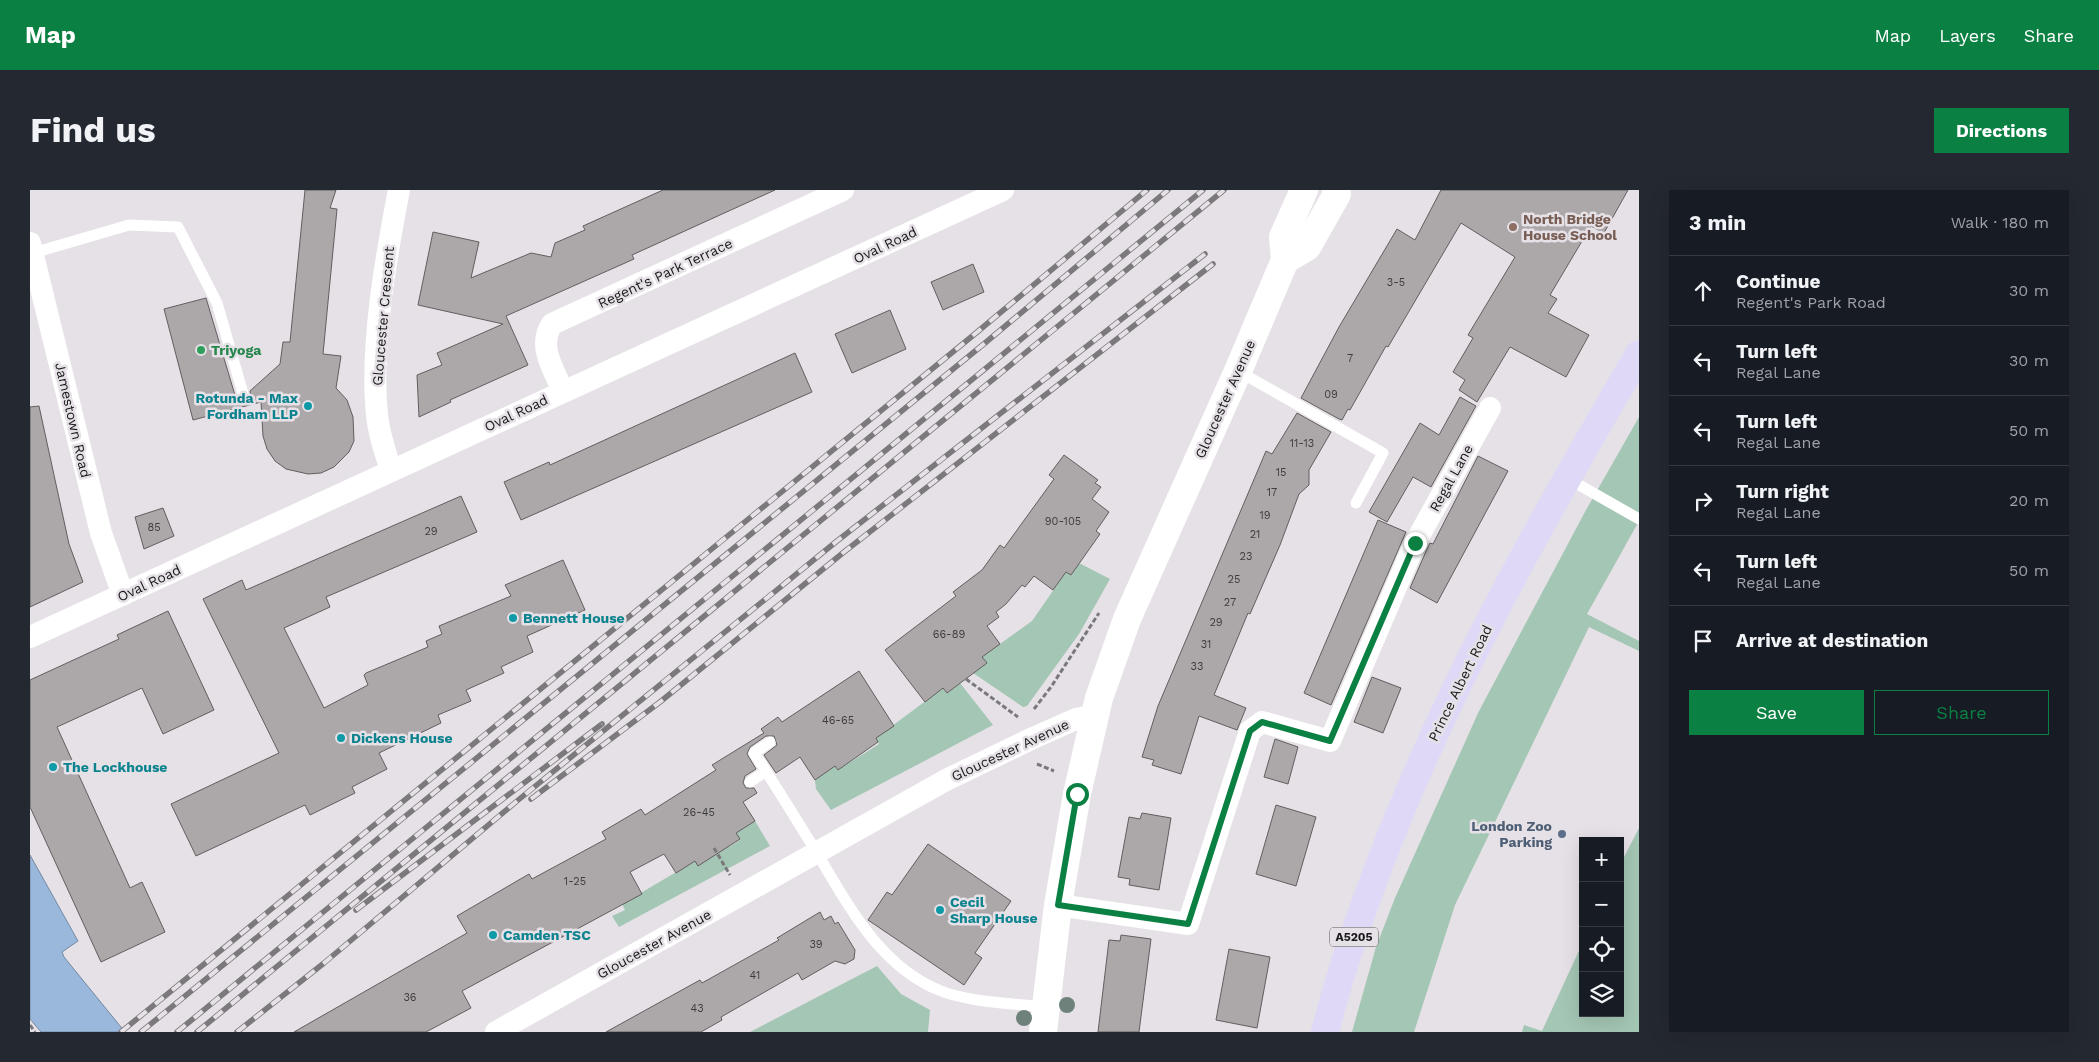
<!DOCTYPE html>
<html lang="en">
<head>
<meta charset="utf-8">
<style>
  body { margin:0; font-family:"Work Sans",sans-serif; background:#242831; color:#f1f3f6 }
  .controls { position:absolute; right:15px; bottom:15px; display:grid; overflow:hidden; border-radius:0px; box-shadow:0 5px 20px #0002 }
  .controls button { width:45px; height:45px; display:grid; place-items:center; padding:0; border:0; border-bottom:1px solid #363941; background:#171b24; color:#f1f3f6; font:25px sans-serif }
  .stop { position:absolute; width:15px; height:15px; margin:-11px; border:4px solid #0b8043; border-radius:50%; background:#fff }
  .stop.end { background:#0b8043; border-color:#fff; box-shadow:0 1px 5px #0008 }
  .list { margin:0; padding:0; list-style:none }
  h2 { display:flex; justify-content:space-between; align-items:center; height:65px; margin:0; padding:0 20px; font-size:21px }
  h2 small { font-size:16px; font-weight:400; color:#9ea1a6 }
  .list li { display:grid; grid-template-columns:32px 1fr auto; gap:15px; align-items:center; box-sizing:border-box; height:70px; padding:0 20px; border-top:1px solid #363941 }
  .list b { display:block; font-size:19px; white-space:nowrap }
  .list p { margin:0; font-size:16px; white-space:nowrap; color:#9ea1a6 }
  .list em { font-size:16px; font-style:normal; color:#9ea1a6 }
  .actions { display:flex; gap:10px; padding:15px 20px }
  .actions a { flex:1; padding:11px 0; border:1px solid #0b8043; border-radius:0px; text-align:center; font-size:18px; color:#0b8043 }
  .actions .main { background:#0b8043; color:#fff }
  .icon { flex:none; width:28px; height:28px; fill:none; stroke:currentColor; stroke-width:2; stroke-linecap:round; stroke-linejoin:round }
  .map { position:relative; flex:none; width:1609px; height:842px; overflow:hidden; border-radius:0px }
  header { display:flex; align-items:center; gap:30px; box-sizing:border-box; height:70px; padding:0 25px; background:#0b8043; color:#fff }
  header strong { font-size:24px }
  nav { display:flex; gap:28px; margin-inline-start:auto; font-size:18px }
  .intro { display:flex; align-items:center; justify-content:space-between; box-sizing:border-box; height:120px; padding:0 30px }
  h1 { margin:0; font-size:35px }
  .button { padding:12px 22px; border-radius:0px; background:#0b8043; color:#fff; font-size:18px; font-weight:700 }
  main { display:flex; gap:30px; padding:0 30px }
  aside { flex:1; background:#171b24; border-radius:0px; box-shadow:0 5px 20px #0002 }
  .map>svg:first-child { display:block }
</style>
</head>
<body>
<header>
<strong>Map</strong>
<nav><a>Map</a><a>Layers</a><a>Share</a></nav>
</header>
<div class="intro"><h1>Find us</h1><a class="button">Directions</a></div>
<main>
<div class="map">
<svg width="1609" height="842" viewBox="0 0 1609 842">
  <rect width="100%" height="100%" fill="#e5e1e6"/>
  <path fill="#a4c6b4" d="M 1609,227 L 1609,331 L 1557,424 L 1609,451 L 1609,461 L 1559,437 L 1425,715 L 1384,842 L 1322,842 L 1346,757 L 1365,708 L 1449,521 L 1556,320 Z
    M 1049,373 L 1080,389 L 1049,444 L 997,516 L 993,517 L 943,483 L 957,473 L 952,467 L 1002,431 L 1036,382 L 1041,385 Z
    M 930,493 L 963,535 L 801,620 L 786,599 L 785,590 L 805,576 L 808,580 L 849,554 L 846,548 L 913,498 L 917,503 Z
    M 725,631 L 740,656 L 589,737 L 582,726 L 595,720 L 592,714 L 665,671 L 668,676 L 695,651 L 699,657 L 710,650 L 706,643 Z
    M 1609,638 L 1609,842 L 1492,842 L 1494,835 L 1512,841 L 1553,752 L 1553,823 L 1590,823 L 1590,675 Z
    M 847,776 L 871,804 L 900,820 L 898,842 L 720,842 Z"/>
  <path fill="#99b8db" stroke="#7388a1" d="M 0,665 L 48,751 L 32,762 L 34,767 L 95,842 L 11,842 L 0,829 Z"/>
  <path fill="#aca7a9" stroke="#625e60" d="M 275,0 L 306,0 L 300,18 L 307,19 L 293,164 L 311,166 L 306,198 L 317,210 L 323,227 L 324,251 L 319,262 L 304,277 L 291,283 L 278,284 L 256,279 L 245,271 L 237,259 L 233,246 L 231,212 L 163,230 L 134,119 L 176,108 L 207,212 L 213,214 L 219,213 L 221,208 L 220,201 L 250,174 L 253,152 L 260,152 Z
    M 633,0 L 745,0 L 602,65 L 604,69 L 476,126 L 498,175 L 420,210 L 421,212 L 389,227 L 387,185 L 412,175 L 407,163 L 473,134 L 388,115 L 403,42 L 449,52 L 441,88 L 501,63 L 521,67 L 525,53 L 555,40 L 553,36 Z
    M 1411,0 L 1598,0 L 1574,43 L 1561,36 L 1520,105 L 1527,109 L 1518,123 L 1559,145 L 1536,187 L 1480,157 L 1447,212 L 1429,200 L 1435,190 L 1423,182 L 1443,148 L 1438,145 L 1485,67 L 1431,33 L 1358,157 L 1356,156 L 1320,220 L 1318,219 L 1312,230 L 1309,229 L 1271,208 L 1309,137 L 1367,39 L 1385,50 Z
    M 943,74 L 954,102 L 913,120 L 901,92 Z
    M 860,120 L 876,159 L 822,183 L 805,144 Z
    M 765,163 L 782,202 L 491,330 L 474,292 L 519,272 L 520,275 Z
    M 1430,207 L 1446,216 L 1401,297 L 1383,287 L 1357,332 L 1339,322 L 1390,233 L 1409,245 Z
    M 9,216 L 39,354 L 53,392 L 0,417 L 0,217 Z
    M 1267,223 L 1301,242 L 1279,280 L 1279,295 L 1269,304 L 1250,355 L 1220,424 L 1218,423 L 1184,505 L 1216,518 L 1207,540 L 1169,526 L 1151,584 L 1122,575 L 1124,570 L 1112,567 L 1128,516 L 1236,261 L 1242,264 Z
    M 1034,265 L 1068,290 L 1065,293 L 1071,297 L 1062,309 L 1079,322 L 1066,341 L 1070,344 L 1041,385 L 1036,382 L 1023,400 L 1004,386 L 995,397 L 992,395 L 976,414 L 966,422 L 969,427 L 957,436 L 970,454 L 952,467 L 957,473 L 917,503 L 913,498 L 895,512 L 855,460 L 926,406 L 923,402 L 952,380 L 970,355 L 974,358 L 1024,289 L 1019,285 Z
    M 1448,266 L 1478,281 L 1407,413 L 1380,398 L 1397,359 L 1400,353 L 1403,354 Z
    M 431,306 L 447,342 L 296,407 L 300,417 L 254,438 L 294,518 L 338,495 L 334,485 L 336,483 L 398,457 L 396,451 L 412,444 L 409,436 L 481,406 L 475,395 L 533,370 L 555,420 L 497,446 L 503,462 L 471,477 L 474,483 L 436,500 L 441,511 L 408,525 L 411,533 L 349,563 L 357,579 L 322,597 L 325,603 L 280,625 L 275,615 L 166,666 L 141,614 L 249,563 L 173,409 L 212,390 L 216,400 Z
    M 133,318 L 144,346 L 114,359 L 105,327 Z
    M 1348,330 L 1376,342 L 1301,515 L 1274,503 Z
    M 138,421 L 184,520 L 133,544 L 112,498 L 27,537 L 100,698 L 112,692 L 135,742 L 71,772 L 0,617 L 0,490 L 89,449 L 87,445 Z
    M 829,481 L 864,536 L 846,548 L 848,552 L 808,580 L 805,576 L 785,590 L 770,567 L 746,583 L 734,565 L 747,555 L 744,546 L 736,546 L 720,557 L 717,564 L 726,579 L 715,586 L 713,593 L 716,598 L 724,598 L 727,603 L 713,612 L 725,631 L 706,643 L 710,649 L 668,676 L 665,671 L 646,683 L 634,664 L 600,682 L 612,704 L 432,801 L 441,818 L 396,842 L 264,842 L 437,743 L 427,726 L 499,684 L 502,689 L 576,649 L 572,642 L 611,619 L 615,625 L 686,580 L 682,575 L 734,543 L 731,539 L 748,527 L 752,532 Z
    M 1342,487 L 1371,498 L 1353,543 L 1324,532 Z
    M 1245,549 L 1268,557 L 1258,594 L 1234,587 Z
    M 1246,615 L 1286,627 L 1266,696 L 1226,684 Z
    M 1112,623 L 1141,628 L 1129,700 L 1099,695 L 1100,689 L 1088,687 L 1099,627 L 1110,629 Z
    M 898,654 L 981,711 L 945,763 L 952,768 L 934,795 L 838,730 L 857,702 L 862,705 Z
    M 790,722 L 794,730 L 801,726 L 805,734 L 808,732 L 825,760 L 824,769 L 815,774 L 805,771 L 772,790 L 768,783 L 691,827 L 692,830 L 671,842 L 576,842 L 670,790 L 672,793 L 749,750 L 747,748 Z
    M 1091,745 L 1121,749 L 1109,842 L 1068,842 L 1079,750 L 1090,751 Z
    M 1199,759 L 1240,767 L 1227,838 L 1186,830 Z"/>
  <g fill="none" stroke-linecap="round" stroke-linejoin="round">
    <path stroke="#7b787c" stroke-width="3" stroke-dasharray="5 2.5" stroke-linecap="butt" d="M 936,489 L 988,527
      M 1004,519 L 1021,497 L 1069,423
      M 1007,574 L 1024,581
      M 684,658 L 700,685
      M 0,835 L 5,842"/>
    <path stroke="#fff" stroke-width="11" d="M 3,63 L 99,35 L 148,37 L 187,113 L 214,207
      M 1208,181 L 1353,263 L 1326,313
      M 1537,288 L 1609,329
      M 740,552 L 724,563 C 746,596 766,629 787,663 C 818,715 850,777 911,801 C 943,813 981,813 1015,817
      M 720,592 L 736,581"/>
    <path stroke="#fff" stroke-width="22" d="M 0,53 L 71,343 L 93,405
      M 533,201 C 524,180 507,156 522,134 L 813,0
      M 361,280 C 355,262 349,244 347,225 C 340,157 356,67 369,0
      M 0,447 L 973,0
      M 1028,715 L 1158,734 L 1220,541 L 1232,532 L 1300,551 L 1385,353 L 1460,218
      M 466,842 L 916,590 L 1003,548 L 1046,529 L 1065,525"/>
    <path stroke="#fff" stroke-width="28" d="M 1255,70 L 1277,57 L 1307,4 L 1306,0
      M 1013,842 L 1028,715 L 1047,604 L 1069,508 L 1097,429 L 1208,181 L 1255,70 L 1253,47 L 1274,0"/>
    <path stroke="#dfd9f7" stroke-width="28" d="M 1295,842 C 1309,786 1328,731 1349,676 C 1417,497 1512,329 1609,164"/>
    <g stroke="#7c797c" stroke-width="5.5">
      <path id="rail" d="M 501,609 L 630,512 L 814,362 L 1183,74
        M 326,720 L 572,534
        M 91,842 L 946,143 L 1117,0
        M 111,842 L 955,153 L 1138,0
        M 147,842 L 1173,0
        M 167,842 L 1194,0
        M 207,842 L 294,773 L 487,611 L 807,351 L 1175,64"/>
    </g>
    <use href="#rail" stroke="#e5e1e6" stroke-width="4" stroke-dasharray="11" stroke-linecap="butt"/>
  </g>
  <g fill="#6e827b">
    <circle cx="1037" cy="815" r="8"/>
    <circle cx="994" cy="828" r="8"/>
  </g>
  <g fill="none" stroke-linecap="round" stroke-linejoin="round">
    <path stroke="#0b8043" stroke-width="6" d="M 1047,604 L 1028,715 L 1158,734 L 1220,541 L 1232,532 L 1300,551 L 1385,353"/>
  </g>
  <circle fill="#8d6e63" stroke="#e5e1e6" stroke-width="2" cx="1483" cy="37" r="5"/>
  <circle fill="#2e9e5b" stroke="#e5e1e6" stroke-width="2" cx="171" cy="160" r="5"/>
  <g fill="#0f9aa8" stroke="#e5e1e6" stroke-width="2">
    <circle cx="278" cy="216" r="5"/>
    <circle cx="483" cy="428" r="5"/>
    <circle cx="311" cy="548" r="5"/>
    <circle cx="23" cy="577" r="5"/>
    <circle cx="910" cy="720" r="5"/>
    <circle cx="463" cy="745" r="5"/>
  </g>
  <circle fill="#5c6f8a" stroke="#e5e1e6" stroke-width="2" cx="1532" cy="644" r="5"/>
  <g text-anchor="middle" stroke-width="5" stroke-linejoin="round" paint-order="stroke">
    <g font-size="11" fill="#3e3c3e">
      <text x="1366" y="96">3-5</text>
      <text x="1320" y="172">7</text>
      <text x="1301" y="208">09</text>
      <text x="1272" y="257">11-13</text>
      <text x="1251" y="286">15</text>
      <text x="1242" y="306">17</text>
      <text x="1235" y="329">19</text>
      <text x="1033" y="335">90-105</text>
      <text x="124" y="341">85</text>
      <text x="401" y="345">29</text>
      <text x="1225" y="348">21</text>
      <text x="1216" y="370">23</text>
      <text x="1204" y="393">25</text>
      <text x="1200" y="416">27</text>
      <text x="1186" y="436">29</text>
      <text x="919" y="448">66-89</text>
      <text x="1176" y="458">31</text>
      <text x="1167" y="480">33</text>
      <text x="808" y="534">46-65</text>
      <text x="669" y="626">26-45</text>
      <text x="545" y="695">1-25</text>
      <text x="786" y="758">39</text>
      <text x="725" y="789">41</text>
      <text x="380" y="811">36</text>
      <text x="667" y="822">43</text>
    </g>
    <rect fill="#e5e1e6" stroke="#575457" stroke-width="1" x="1300" y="737.5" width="48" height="19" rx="4"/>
    <g font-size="12" font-weight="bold" fill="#1a181a">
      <text x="1324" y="751">A5205</text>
    </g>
    <g font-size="14" font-weight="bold" fill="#785e54" stroke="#e5e1e6" text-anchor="start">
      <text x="1493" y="34">North Bridge<tspan x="1493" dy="16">House School</tspan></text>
    </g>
    <g font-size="14" fill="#1a181a" stroke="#e5e1e6">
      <text transform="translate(855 55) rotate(-25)" y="5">Oval Road</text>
      <text transform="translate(635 83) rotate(-25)" y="5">Regent's Park Terrace</text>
      <text transform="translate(353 126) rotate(-85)" y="5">Gloucester Crescent</text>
      <text transform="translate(1195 209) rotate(-66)" y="5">Gloucester Avenue</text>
      <text transform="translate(486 223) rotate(-25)" y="5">Oval Road</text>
      <text transform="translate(43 230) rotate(77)" y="5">Jamestown Road</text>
      <text transform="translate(1421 288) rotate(-61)" y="5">Regal Lane</text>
      <text transform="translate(119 393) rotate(-25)" y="5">Oval Road</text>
      <text transform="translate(1430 493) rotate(-64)" y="5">Prince Albert Road</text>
      <text transform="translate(980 560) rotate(-25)" y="5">Gloucester Avenue</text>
      <text transform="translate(624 754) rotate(-29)" y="5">Gloucester Avenue</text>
    </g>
    <g font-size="14" font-weight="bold" fill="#27864d" stroke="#e5e1e6" text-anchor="start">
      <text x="181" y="165">Triyoga</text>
    </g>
    <g font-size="14" font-weight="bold" fill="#0d838f" stroke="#e5e1e6" text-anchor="start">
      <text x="268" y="213" text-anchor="end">Rotunda - Max<tspan x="268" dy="16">Fordham LLP</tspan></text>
      <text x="493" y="433">Bennett House</text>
      <text x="321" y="553">Dickens House</text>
      <text x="33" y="582">The Lockhouse</text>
      <text x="920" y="717">Cecil<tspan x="920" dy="16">Sharp House</tspan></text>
      <text x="473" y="750">Camden TSC</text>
    </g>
    <g font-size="14" font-weight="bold" fill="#4e5e75" stroke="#e5e1e6" text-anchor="end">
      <text x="1522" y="641">London Zoo<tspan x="1522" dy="16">Parking</tspan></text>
    </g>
  </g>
</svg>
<div class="controls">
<button>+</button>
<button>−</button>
<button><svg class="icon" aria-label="locate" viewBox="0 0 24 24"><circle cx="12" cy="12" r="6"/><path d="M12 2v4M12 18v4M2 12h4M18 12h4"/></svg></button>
<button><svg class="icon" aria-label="layers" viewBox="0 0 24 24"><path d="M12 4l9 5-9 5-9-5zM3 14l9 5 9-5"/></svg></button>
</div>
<div class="stop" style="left:1047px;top:604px"></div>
<div class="stop end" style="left:1385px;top:353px"></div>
</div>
<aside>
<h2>3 min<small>Walk · 180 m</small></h2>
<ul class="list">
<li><svg class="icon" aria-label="ahead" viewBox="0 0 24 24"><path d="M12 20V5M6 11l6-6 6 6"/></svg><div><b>Continue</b><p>Regent's Park Road</p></div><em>30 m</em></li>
<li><svg class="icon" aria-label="left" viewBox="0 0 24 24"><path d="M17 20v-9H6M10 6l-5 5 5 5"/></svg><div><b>Turn left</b><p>Regal Lane</p></div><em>30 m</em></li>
<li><svg class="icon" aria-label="left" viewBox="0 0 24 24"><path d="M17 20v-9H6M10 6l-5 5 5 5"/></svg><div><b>Turn left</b><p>Regal Lane</p></div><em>50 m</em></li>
<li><svg class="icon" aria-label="right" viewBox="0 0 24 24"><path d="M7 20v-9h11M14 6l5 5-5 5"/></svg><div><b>Turn right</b><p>Regal Lane</p></div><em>20 m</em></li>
<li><svg class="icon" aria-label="left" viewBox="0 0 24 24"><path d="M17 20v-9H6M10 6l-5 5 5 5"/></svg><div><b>Turn left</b><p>Regal Lane</p></div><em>50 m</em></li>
<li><svg class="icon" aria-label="arrive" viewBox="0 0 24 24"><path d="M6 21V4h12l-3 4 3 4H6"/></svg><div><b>Arrive at destination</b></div></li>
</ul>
<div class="actions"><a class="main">Save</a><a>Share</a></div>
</aside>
</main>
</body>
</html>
